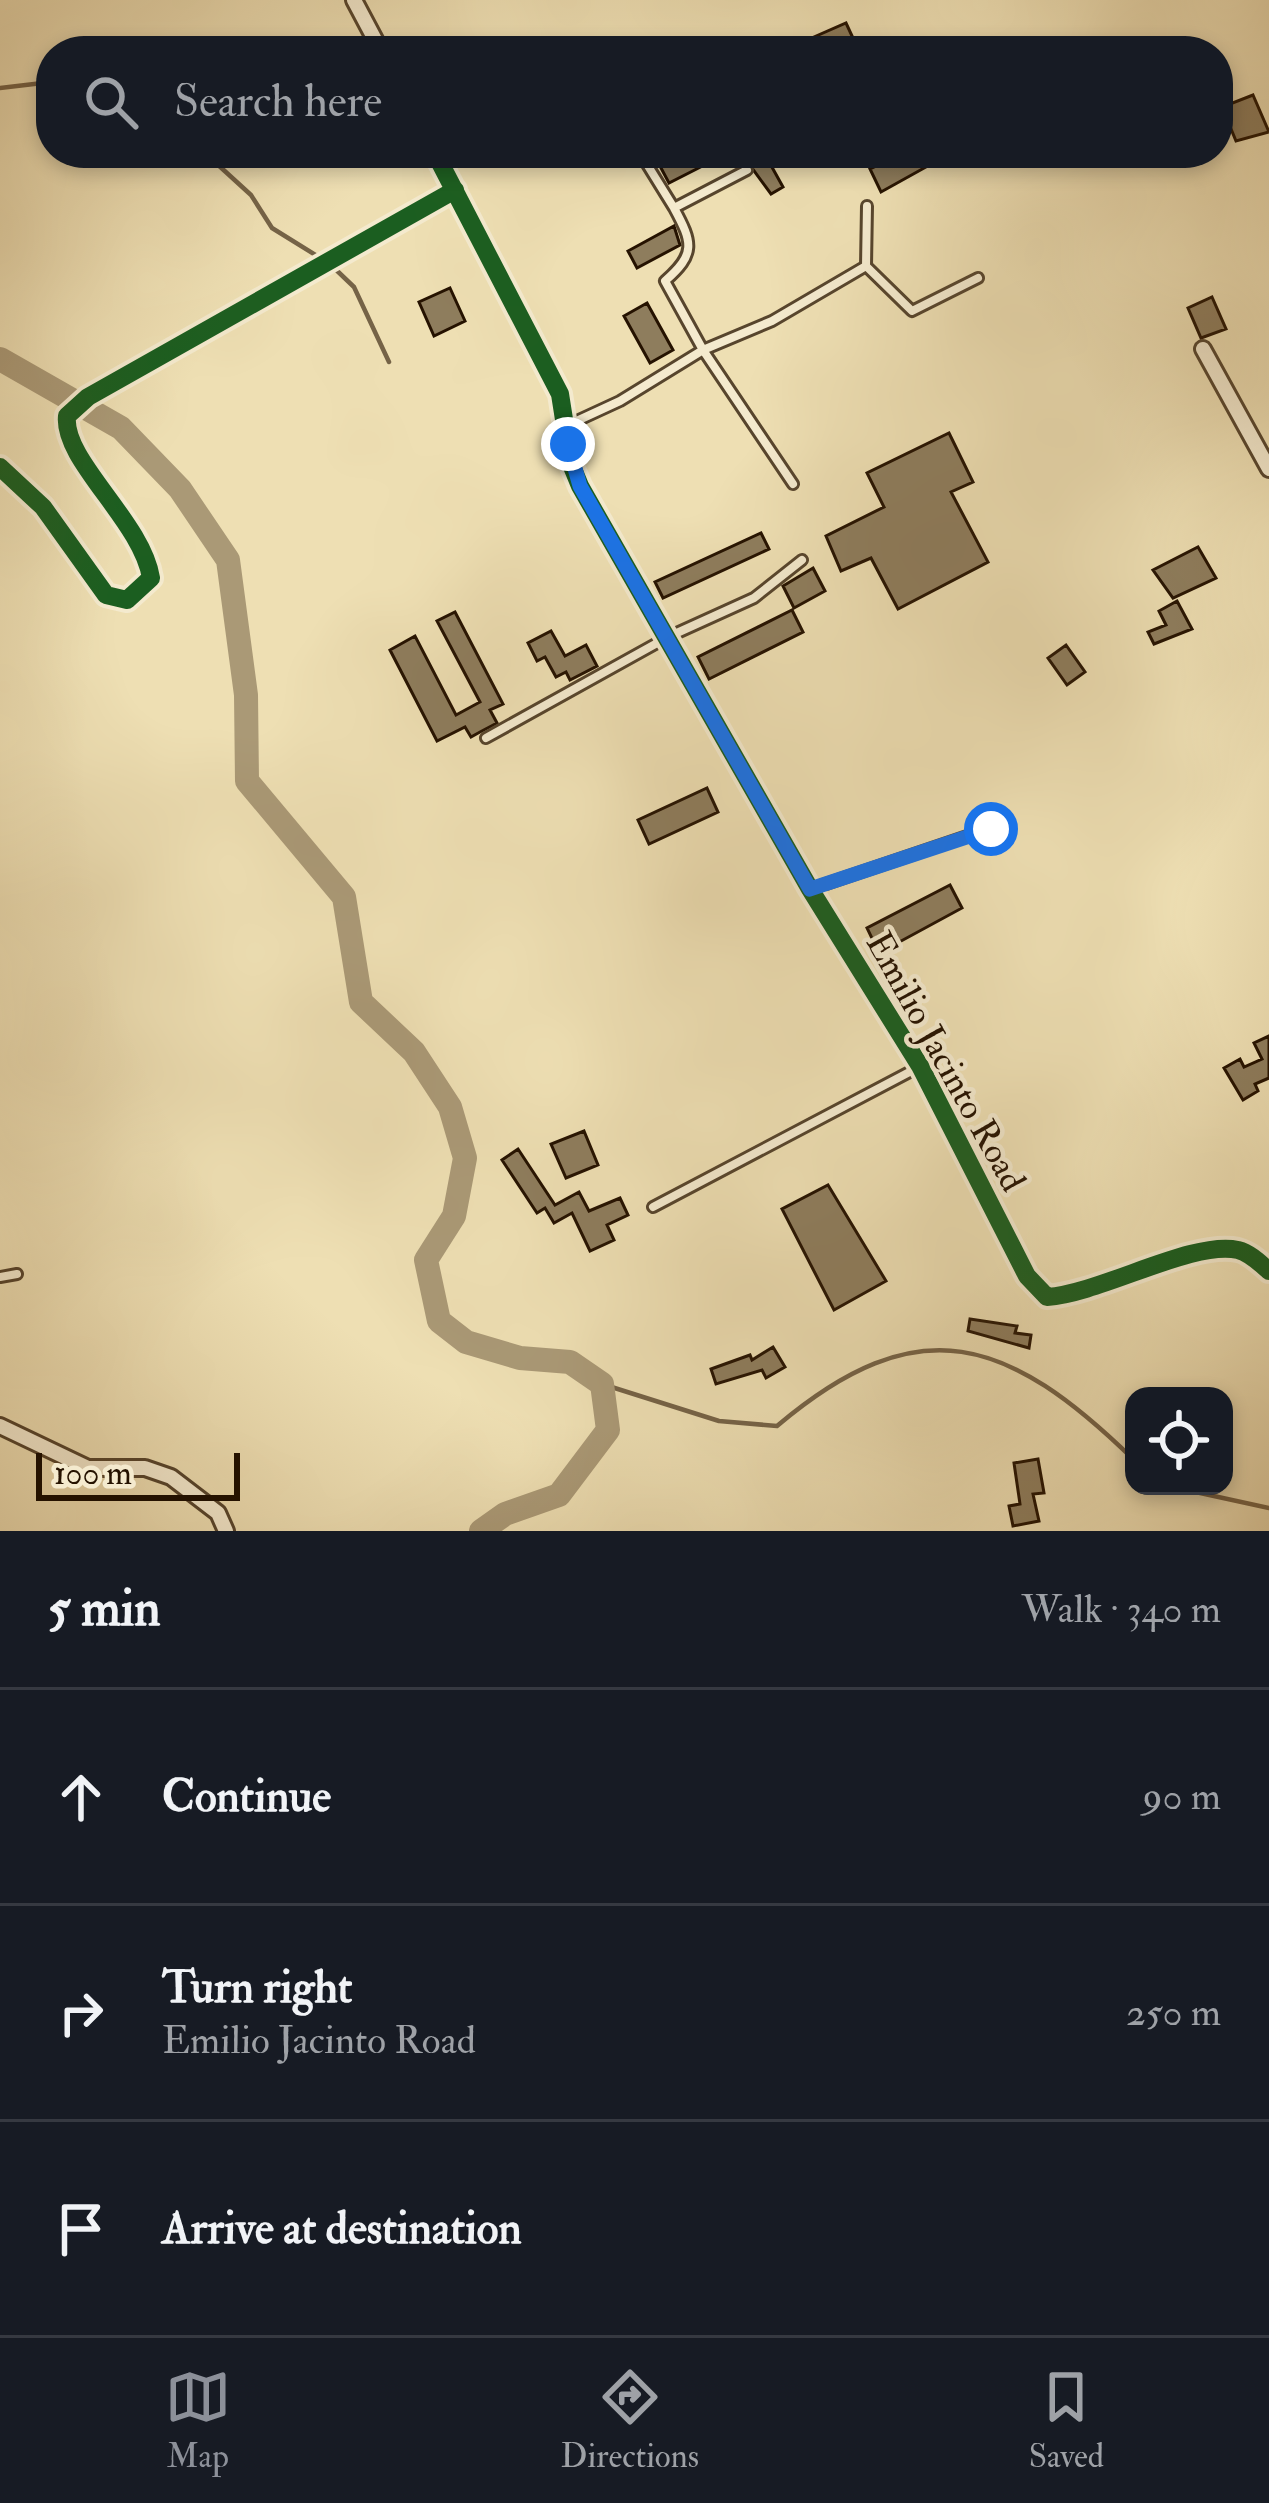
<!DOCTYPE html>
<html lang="en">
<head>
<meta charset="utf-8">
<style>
  body { margin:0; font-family:"IM FELL Double Pica",serif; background:#242831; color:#f1f3f6 }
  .controls { position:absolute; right:36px; bottom:36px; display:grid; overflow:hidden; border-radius:24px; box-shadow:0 6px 18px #0003 }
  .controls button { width:108px; height:108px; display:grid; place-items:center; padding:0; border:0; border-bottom:3px solid #363941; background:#171b24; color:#f1f3f6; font:60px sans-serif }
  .scale { position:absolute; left:36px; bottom:30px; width:204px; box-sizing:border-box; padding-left:12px; border:6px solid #251200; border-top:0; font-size:33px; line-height:42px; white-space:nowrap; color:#251200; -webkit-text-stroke:9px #f4eace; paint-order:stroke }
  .stop { position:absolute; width:36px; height:36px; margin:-27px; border:9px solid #1a73e8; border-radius:50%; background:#fff }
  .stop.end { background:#1a73e8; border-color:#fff; box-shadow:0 3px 12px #0008 }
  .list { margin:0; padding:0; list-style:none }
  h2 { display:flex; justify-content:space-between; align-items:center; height:156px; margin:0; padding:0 48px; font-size:51px }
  h2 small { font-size:39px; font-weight:400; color:#9ea1a6 }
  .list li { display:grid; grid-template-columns:78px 1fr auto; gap:36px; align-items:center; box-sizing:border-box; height:216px; padding:0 48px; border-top:3px solid #363941 }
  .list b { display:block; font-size:45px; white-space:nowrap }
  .list p { margin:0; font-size:39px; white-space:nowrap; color:#9ea1a6 }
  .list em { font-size:39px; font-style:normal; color:#9ea1a6 }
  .icon { flex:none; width:66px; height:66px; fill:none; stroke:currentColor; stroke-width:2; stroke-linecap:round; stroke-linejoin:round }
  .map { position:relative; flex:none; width:1269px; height:1531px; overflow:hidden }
  .search { position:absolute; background:#171b24; box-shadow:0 6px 18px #0003; left:36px; right:36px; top:36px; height:132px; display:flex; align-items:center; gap:30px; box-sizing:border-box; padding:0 42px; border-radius:48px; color:#9ea1a6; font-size:45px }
  .sheet { height:804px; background:#171b24 }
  nav { display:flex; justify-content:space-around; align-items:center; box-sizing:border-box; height:168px; border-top:3px solid #363941; background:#171b24; font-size:33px; color:#9ea1a6 }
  nav a { display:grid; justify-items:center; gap:6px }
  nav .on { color:#8c9099 }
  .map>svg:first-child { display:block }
</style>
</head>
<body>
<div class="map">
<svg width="1269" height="1531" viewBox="0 0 1269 1531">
  <rect width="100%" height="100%" fill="#eedfb3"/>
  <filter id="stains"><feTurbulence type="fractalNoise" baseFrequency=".00167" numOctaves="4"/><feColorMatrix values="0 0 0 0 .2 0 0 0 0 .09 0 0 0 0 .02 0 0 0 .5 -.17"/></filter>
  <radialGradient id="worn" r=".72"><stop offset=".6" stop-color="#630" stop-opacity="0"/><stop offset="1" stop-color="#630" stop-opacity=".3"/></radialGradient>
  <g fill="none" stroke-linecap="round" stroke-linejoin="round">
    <path stroke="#756347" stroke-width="4.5" d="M 0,88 L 51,82
      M 205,153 L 251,195 L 272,228 L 322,259
      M 331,265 L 354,287 L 389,362
      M 602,1384 L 719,1421 L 777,1426 C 919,1306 1008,1337 1134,1460
      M 1168,1486 L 1269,1508"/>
    <path stroke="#aa9976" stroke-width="24" d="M 0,359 L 121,428 L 180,489 L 228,560 L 246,695 L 247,781 L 344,897 L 361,1002 L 414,1052 L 450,1107 L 465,1158 L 454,1216 L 426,1260 L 439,1321 L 466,1342 L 520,1358 L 570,1362 L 602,1384 L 608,1430 L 559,1495 L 505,1514 L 481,1531"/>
  </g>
  <path fill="#8e7d5d" stroke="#251200" stroke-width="3" d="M 846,23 L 859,51 L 782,51 Z
    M 1253,95 L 1269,132 L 1236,141 L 1222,107 Z
    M 653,153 L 728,153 L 669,183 Z
    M 741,153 L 780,153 L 768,160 L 783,187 L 771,194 Z
    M 885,153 L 951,153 L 881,192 L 870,169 L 889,160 Z
    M 674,226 L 680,245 L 637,268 L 628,251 Z
    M 450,288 L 465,321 L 434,336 L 419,302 Z
    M 1212,297 L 1226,329 L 1201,338 L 1188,308 Z
    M 647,303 L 673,350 L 650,363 L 624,316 Z
    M 949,433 L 973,482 L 951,492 L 988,562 L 898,609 L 871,558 L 841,571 L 826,536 L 884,507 L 867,473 Z
    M 761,533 L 769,549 L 663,598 L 655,582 Z
    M 1198,547 L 1216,578 L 1173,598 L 1153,570 Z
    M 813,568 L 825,591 L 794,608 L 783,586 Z
    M 1177,601 L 1192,629 L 1154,644 L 1148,632 L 1166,625 L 1159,611 Z
    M 792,610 L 803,632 L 709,679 L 698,657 Z
    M 455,612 L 503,704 L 490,710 L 497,723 L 480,732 L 471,737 L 465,727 L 437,741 L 390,650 L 415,636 L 456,715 L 480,702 L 437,621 Z
    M 551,631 L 565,656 L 586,645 L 597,666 L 570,680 L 566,672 L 556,677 L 545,657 L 537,661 L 528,643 Z
    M 1066,645 L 1085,672 L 1067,685 L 1048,658 Z
    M 707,788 L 718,812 L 649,844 L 638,820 Z
    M 950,885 L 962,908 L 879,953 L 867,928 Z
    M 1269,1036 L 1269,1078 L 1255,1084 L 1258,1091 L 1243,1100 L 1224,1068 L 1240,1059 L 1244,1067 L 1262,1059 L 1254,1043 Z
    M 584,1131 L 598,1165 L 566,1178 L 551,1144 Z
    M 518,1149 L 555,1205 L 579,1192 L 589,1211 L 620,1198 L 628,1215 L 607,1225 L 614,1240 L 590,1251 L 572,1213 L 554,1223 L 545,1208 L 537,1213 L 502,1160 Z
    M 828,1185 L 886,1281 L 834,1310 L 782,1209 Z
    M 970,1319 L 1017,1326 L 1015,1333 L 1031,1335 L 1029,1348 L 968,1331 Z
    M 773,1347 L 785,1367 L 766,1378 L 762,1370 L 716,1384 L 711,1369 L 750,1355 L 752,1360 Z
    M 1038,1459 L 1044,1493 L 1033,1494 L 1039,1521 L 1013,1526 L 1009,1506 L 1020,1504 L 1014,1463 Z"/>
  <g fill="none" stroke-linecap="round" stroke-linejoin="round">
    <g stroke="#57452d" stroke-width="14">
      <path id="lane" d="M 640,153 L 674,208
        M 747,170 L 674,208 C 693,243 696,254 665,281 L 703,350 L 793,484
        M 866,266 L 912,311 L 978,278
        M 568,425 L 620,401 L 703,350 L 772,321 L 866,266 L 867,206
        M 486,738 L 668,637 L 754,598 L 802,560
        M 811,889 L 991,828
        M 653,1207 L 919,1067
        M 0,1277 L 17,1274"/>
    </g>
    <g stroke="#57452d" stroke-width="20">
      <path id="street" d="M 354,0 L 381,51
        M 435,153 L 560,394 L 571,464 L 580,486 L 810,889 L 920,1066 L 1027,1276 L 1047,1297 C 1102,1293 1192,1240 1238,1250 C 1250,1253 1260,1263 1269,1271
        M 1203,349 L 1269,469
        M 0,467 L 43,507 L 106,595 L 127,600 L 151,578 C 142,521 62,460 67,416 L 88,397 L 455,190
        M 0,1426 L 88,1468 L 145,1468 L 171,1477 L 218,1513 L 226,1531"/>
    </g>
    <use href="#lane" stroke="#f4eace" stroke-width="8"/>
    <use href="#street" stroke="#f4eace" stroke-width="14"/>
    <g stroke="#f4eace" stroke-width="26">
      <path id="cycleway" d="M 435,153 L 560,394 L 571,464 L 580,486 L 810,889 L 920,1066 L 1027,1276 L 1047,1297 C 1102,1293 1192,1240 1238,1250 C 1250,1253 1260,1263 1269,1271
        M 0,467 L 43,507 L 106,595 L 127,600 L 151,578 C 142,521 62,460 67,416 L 88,397 L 455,190"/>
    </g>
    <use href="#cycleway" stroke="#1b5e20" stroke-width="18"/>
  </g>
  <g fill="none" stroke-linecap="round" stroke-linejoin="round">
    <path stroke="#1a73e8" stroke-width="15" d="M 568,444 L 580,486 L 810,889 L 991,829"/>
  </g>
  <g text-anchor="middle" stroke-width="9" stroke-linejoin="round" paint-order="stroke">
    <g font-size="36" fill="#251200" stroke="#f4eace">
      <text transform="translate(947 1061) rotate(61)" y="13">Emilio Jacinto Road</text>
    </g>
  </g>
  <rect width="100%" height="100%" filter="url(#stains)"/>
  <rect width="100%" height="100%" fill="url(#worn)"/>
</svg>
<div class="controls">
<button><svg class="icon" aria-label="locate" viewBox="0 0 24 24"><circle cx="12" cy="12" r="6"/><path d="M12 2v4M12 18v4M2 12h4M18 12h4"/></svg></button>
</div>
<div class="scale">100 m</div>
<div class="stop" style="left:991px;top:829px"></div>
<div class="stop end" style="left:568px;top:444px"></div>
<div class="search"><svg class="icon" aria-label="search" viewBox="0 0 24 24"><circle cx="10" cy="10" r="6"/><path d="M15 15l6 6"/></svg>Search here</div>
</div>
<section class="sheet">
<h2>5 min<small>Walk · 340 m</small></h2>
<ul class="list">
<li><svg class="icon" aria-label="ahead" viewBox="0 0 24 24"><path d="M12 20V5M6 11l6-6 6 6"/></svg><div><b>Continue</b></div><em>90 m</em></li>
<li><svg class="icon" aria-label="right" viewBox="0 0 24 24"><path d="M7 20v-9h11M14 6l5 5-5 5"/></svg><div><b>Turn right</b><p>Emilio Jacinto Road</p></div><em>250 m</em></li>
<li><svg class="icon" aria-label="arrive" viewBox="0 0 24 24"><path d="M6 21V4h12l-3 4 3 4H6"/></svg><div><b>Arrive at destination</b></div></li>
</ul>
</section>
<nav>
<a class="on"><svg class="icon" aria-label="map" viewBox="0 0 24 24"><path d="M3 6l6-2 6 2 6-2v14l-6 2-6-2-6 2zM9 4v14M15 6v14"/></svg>Map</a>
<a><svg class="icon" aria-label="directions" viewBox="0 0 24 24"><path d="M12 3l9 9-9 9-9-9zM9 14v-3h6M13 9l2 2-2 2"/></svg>Directions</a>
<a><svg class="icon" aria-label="saved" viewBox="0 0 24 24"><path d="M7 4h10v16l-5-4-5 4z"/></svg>Saved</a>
</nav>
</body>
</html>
